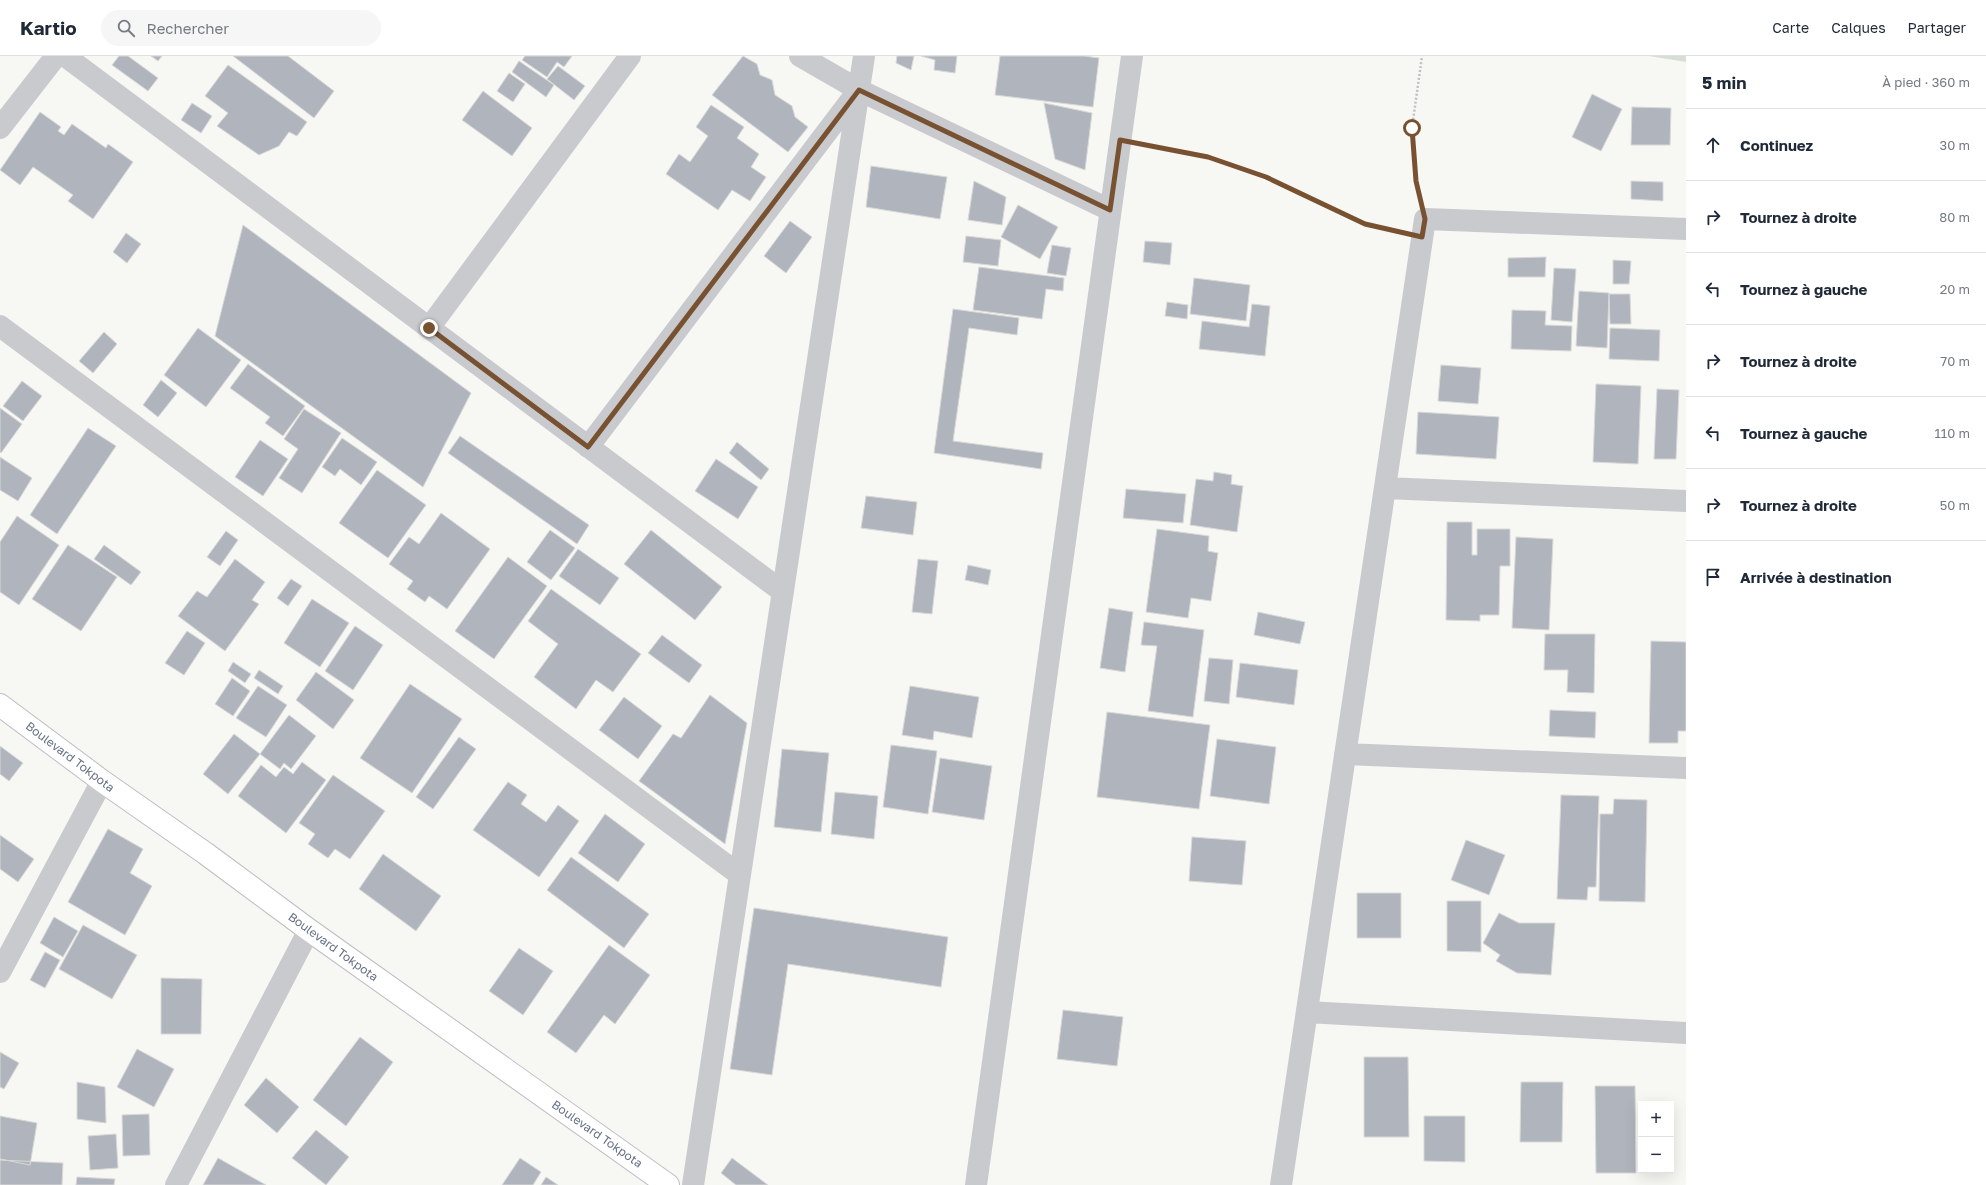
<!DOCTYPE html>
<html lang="fr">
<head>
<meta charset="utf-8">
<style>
  body { margin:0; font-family:"Golos Text",sans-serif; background:#f6f6f7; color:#1f2937 }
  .controls { position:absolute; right:12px; bottom:12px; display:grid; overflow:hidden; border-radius:0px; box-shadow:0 4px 16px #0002 }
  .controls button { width:36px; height:36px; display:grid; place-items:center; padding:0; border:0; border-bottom:1px solid #e0e1e3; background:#fff; color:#1f2937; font:20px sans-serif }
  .stop { position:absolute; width:12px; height:12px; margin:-9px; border:3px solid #785130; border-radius:50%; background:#fff }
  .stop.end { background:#785130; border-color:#fff; box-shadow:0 1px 4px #0008 }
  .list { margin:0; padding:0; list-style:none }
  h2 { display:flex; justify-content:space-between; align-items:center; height:52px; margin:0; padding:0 16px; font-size:17px }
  h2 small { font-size:13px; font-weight:400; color:#747a83 }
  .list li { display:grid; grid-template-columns:26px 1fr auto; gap:12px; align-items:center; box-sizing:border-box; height:72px; padding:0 16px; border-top:1px solid #e0e1e3 }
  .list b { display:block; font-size:15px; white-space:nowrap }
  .list em { font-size:13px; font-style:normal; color:#747a83 }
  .icon { flex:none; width:22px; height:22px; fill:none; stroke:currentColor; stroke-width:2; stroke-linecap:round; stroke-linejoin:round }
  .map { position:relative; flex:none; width:1686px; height:1129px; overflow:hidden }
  header { display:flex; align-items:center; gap:24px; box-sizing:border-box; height:56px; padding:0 20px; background:#fff; border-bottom:1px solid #e0e1e3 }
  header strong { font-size:19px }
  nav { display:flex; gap:22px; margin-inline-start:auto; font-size:14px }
  .search { width:280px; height:36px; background:#f6f6f7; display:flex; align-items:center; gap:10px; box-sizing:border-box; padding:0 14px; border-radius:22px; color:#747a83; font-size:15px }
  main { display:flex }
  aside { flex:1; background:#fff }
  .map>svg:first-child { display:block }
</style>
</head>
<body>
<header>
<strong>Kartio</strong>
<div class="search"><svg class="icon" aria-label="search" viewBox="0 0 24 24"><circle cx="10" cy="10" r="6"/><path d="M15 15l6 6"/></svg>Rechercher</div>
<nav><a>Carte</a><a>Calques</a><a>Partager</a></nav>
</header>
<main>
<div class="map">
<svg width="1686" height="1129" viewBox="0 0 1686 1129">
  <rect width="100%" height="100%" fill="#f7f7f4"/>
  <path fill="#d7dfd5" d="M 1649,0 L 1686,0 L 1686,6 Z"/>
  <path fill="#b0b4bd" stroke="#d8d9d7" d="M 119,0 L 128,0 L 158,22 L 148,35 L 112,9 Z
    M 151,0 L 162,0 L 158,5 Z
    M 233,0 L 288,0 L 334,35 L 314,62 Z
    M 525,0 L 572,0 L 564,11 L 557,6 L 547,21 L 522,4 Z
    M 743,0 L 757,8 L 760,19 L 772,24 L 775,39 L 792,50 L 795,61 L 808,71 L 788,96 L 712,39 Z
    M 897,0 L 914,0 L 911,14 L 896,7 Z
    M 921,0 L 957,0 L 955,17 L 934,14 L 935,4 Z
    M 1000,0 L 1084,0 L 1099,2 L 1093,51 L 995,39 Z
    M 519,5 L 554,29 L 546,41 L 512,16 Z
    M 228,9 L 307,66 L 297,80 L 289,76 L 279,90 L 259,99 L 217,70 L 228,57 L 205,40 Z
    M 558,10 L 585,30 L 574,44 L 547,23 Z
    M 509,17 L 525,28 L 513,46 L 497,35 Z
    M 483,35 L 532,72 L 512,100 L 462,64 Z
    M 1592,38 L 1622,53 L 1601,95 L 1572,81 Z
    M 192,47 L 212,60 L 201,77 L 181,64 Z
    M 1044,47 L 1092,57 L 1085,114 L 1055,103 Z
    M 711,49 L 744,71 L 737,82 L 759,98 L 751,111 L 766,121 L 750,145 L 732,134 L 718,154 L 666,118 L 679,98 L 690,106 L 708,80 L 696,71 Z
    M 1632,51 L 1671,52 L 1670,89 L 1631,89 Z
    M 40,56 L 61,71 L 58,75 L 64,79 L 72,68 L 106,92 L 108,88 L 133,106 L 93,163 L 68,145 L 73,139 L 33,111 L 20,129 L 0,114 Z
    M 871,110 L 947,121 L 940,163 L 866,151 Z
    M 974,125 L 1006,141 L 1002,169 L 968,164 Z
    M 1631,125 L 1663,126 L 1663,145 L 1631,143 Z
    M 1018,149 L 1058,171 L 1040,203 L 1001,181 Z
    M 790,165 L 812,181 L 786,217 L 764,200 Z
    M 243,169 L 471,337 L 423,431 L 215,280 Z
    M 126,177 L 141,188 L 127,207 L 113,196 Z
    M 966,180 L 1001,184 L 998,210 L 963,206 Z
    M 1145,185 L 1172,187 L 1170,209 L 1143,206 Z
    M 1052,189 L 1071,192 L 1066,220 L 1047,217 Z
    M 1546,201 L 1545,221 L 1508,221 L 1508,202 Z
    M 1613,204 L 1631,205 L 1629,228 L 1613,228 Z
    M 979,211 L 1064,222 L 1063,235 L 1046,233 L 1042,263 L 973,254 Z
    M 1554,212 L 1576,213 L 1572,266 L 1551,264 Z
    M 1194,222 L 1250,229 L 1246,265 L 1190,258 Z
    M 1579,235 L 1609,237 L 1607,292 L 1576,290 Z
    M 1609,238 L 1630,238 L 1631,268 L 1610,268 Z
    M 1167,246 L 1188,249 L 1187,263 L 1165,260 Z
    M 1252,248 L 1270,250 L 1265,300 L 1199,293 L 1202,265 L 1249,271 Z
    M 953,253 L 1019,262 L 1017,279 L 969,272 L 953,385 L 1043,397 L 1041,413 L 934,397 Z
    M 1512,254 L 1546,255 L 1545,269 L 1572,270 L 1571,295 L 1511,293 Z
    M 198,272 L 241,304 L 206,351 L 164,319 Z
    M 1610,272 L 1660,274 L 1659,305 L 1609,303 Z
    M 104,276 L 117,288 L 93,317 L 79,305 Z
    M 248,308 L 305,350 L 283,380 L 265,367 L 270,361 L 230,332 Z
    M 1441,309 L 1481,312 L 1478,348 L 1438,345 Z
    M 161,324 L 177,337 L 158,361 L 143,349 Z
    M 22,325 L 42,340 L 23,365 L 3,350 Z
    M 1596,328 L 1641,330 L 1638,408 L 1593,406 Z
    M 1657,333 L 1679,334 L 1676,403 L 1654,403 Z
    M 0,352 L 22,368 L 1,397 L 0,396 Z
    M 304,353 L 341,377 L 302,437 L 279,422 L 298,393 L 284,383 Z
    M 1418,356 L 1499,361 L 1496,403 L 1416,398 Z
    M 88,372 L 116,390 L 57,478 L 30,459 Z
    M 460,380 L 589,469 L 577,488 L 448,397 Z
    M 342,382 L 377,406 L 361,429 L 340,413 L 335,420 L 322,411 Z
    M 260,384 L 288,403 L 263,440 L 235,421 Z
    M 737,386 L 769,413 L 761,424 L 729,397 Z
    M 0,401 L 32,422 L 18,445 L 0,434 Z
    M 716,403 L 758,431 L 738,463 L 695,435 Z
    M 377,414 L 426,449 L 388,502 L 339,467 Z
    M 1214,416 L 1232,419 L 1231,428 L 1243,430 L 1237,476 L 1190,469 L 1196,423 L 1213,425 Z
    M 1126,433 L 1186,438 L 1183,467 L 1123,462 Z
    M 866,440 L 917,446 L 913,479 L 861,472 Z
    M 441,457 L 490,493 L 447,553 L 429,540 L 425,546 L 407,533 L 413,525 L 389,508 L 409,481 L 419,488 Z
    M 17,460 L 59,489 L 19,549 L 0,536 L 0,486 Z
    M 1447,466 L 1472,466 L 1472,499 L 1477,499 L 1477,473 L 1510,473 L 1510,510 L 1500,510 L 1499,559 L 1480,559 L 1480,565 L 1446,564 Z
    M 1157,473 L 1209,480 L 1208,495 L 1218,497 L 1211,545 L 1191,542 L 1188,562 L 1146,556 Z
    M 550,474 L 575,492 L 551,524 L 527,506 Z
    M 651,474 L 722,531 L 695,564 L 624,508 Z
    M 226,475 L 238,484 L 220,510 L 207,501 Z
    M 1516,481 L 1553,483 L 1549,574 L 1512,572 Z
    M 68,489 L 117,521 L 81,575 L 32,543 Z
    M 104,489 L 141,516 L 131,529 L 94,503 Z
    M 578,493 L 619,522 L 600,549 L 559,520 Z
    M 508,501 L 547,530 L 494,603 L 455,575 Z
    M 235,503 L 265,526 L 252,544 L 259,548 L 225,595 L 178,560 L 197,535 L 207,541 Z
    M 918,503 L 938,505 L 932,558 L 912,556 Z
    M 968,509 L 991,514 L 988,529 L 965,524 Z
    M 291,523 L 302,530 L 288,550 L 277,542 Z
    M 551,533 L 641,598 L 613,636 L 596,624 L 576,653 L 534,621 L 558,588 L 528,565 Z
    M 312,543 L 349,567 L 320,611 L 284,587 Z
    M 1109,552 L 1133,556 L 1125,616 L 1100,612 Z
    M 1258,556 L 1305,566 L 1300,588 L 1254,579 Z
    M 1144,566 L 1204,574 L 1193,661 L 1148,655 L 1157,590 L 1141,589 Z
    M 355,570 L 383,589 L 353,634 L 325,615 Z
    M 187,575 L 205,587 L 184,619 L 165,607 Z
    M 1545,578 L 1595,578 L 1594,637 L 1567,636 L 1568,614 L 1544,614 Z
    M 662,579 L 702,609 L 689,627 L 648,597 Z
    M 1651,585 L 1686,586 L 1686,675 L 1678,675 L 1678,687 L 1649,687 Z
    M 1209,602 L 1233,604 L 1229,648 L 1204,645 Z
    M 233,606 L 251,618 L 245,627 L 228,615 Z
    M 1240,607 L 1298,614 L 1294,649 L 1236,641 Z
    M 259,614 L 283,630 L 278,638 L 254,622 Z
    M 316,616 L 354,644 L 333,673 L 296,644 Z
    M 232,622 L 250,635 L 233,660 L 215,648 Z
    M 410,628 L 462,663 L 412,737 L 360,702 Z
    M 258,630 L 287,649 L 266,681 L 236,662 Z
    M 910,630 L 979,641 L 972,682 L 934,675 L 933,684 L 902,679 Z
    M 710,639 L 747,667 L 725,788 L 639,725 L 673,678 L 681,682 Z
    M 624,641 L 662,670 L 638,703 L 599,674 Z
    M 1550,654 L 1596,656 L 1595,682 L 1549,680 Z
    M 1107,656 L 1210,669 L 1199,753 L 1097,741 Z
    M 289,659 L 316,680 L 291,713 L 284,707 L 280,713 L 260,698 Z
    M 234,678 L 260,698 L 228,738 L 203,718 Z
    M 459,681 L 476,693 L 433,753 L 416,741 Z
    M 1217,683 L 1276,691 L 1269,748 L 1210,740 Z
    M 891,689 L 937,695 L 928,758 L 883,751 Z
    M 0,690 L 23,707 L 9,725 L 0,718 Z
    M 782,693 L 829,697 L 821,776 L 774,771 Z
    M 940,702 L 992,710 L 984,764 L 932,756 Z
    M 302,706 L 326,724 L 286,777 L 238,740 L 261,709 L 276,721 L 284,711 L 293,718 Z
    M 333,719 L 385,755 L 350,803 L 335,793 L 328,802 L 308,788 L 315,778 L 299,767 Z
    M 508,726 L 527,739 L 521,748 L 546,766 L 558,749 L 579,765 L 539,821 L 473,774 Z
    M 835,736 L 878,740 L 874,783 L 831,778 Z
    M 1561,739 L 1599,740 L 1596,831 L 1588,831 L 1587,844 L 1557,843 Z
    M 1614,743 L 1647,744 L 1645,846 L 1599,845 L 1600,758 L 1613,758 Z
    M 605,758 L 645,788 L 618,826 L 578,797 Z
    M 108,773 L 143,793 L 130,817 L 152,830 L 125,879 L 68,846 Z
    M 0,779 L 34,803 L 18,826 L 0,813 Z
    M 1192,781 L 1246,785 L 1242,829 L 1189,825 Z
    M 1466,784 L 1505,799 L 1489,839 L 1451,824 Z
    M 383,798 L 441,840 L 416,875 L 359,833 Z
    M 571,801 L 649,858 L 624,892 L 547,834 Z
    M 1357,837 L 1401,837 L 1401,882 L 1357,882 Z
    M 1447,845 L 1481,845 L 1481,896 L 1447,895 Z
    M 754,852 L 948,881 L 941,931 L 788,908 L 772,1019 L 730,1013 Z
    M 1499,857 L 1519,867 L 1555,867 L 1551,919 L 1517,917 L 1496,905 L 1500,899 L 1483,887 Z
    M 54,861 L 78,875 L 63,901 L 40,887 Z
    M 83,869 L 137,899 L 112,943 L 59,913 Z
    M 609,889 L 650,919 L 615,968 L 604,959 L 576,997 L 547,976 Z
    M 519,892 L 553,915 L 523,959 L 489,935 Z
    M 45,896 L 60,904 L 45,932 L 30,924 Z
    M 161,922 L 202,923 L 201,978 L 161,978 Z
    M 1063,954 L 1123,961 L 1117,1010 L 1057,1003 Z
    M 360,981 L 393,1006 L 346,1070 L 313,1044 Z
    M 137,993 L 174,1013 L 154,1051 L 117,1031 Z
    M 0,996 L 19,1007 L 4,1033 L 0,1031 Z
    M 1364,1001 L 1408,1001 L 1409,1081 L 1364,1081 Z
    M 266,1022 L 299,1051 L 277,1077 L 244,1049 Z
    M 77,1026 L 105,1031 L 106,1067 L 77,1063 Z
    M 1521,1026 L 1563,1026 L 1562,1086 L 1520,1086 Z
    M 1595,1030 L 1635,1030 L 1636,1117 L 1596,1117 Z
    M 149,1058 L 150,1099 L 123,1100 L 122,1059 Z
    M 0,1060 L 37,1067 L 30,1109 L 0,1103 Z
    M 1424,1060 L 1465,1060 L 1465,1106 L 1424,1105 Z
    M 316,1074 L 349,1101 L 326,1129 L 292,1102 Z
    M 116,1078 L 118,1112 L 90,1114 L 88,1080 Z
    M 218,1102 L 266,1129 L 203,1129 Z
    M 520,1102 L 541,1116 L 533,1129 L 502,1129 Z
    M 732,1102 L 768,1129 L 736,1129 L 721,1117 Z
    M 0,1104 L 63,1107 L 62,1129 L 0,1129 Z
    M 77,1121 L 115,1123 L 114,1129 L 76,1129 Z
    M 546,1121 L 558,1129 L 541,1129 Z"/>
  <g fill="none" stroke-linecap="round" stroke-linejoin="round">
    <g stroke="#bcbec4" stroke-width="24">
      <path id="secondary" d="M 0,649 L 102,725 L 205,797 L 309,874 L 668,1129"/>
    </g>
    <path stroke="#bfc0c3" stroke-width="2.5" stroke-dasharray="2 2" stroke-linecap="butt" d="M 1145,89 L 1209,101 L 1266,121 L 1365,168 L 1398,176
      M 1419,139 L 1413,99 L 1412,72 L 1422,0"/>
    <path stroke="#c8cace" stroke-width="22" d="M 65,0 L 783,536
      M 800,0 L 859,34 L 1110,154
      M 0,72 L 56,0
      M 0,270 L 740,819
      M 429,272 L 630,0
      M 588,391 L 858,35
      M 1385,432 L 1686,445
      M 1345,698 L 1686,712
      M 0,916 L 102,725
      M 1307,956 L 1686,977
      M 176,1129 L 309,874
      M 693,1129 L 864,0
      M 976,1129 L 1132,0
      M 1281,1129 L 1425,163 L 1686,173"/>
    <use href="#secondary" stroke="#fff" stroke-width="22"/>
  </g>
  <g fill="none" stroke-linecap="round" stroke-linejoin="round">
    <path stroke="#785130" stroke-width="5" d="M 429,272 L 588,391 L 859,34 L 1110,154 L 1120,84 L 1208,101 L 1266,121 L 1365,168 L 1422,181 L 1425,163 L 1416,125 L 1412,72"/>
  </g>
  <g text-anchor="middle" stroke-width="4" stroke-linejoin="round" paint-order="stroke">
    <g font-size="12" fill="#667086" stroke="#fff">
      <text transform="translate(70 701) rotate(37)" y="4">Boulevard Tokpota</text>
      <text transform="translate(333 891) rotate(36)" y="4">Boulevard Tokpota</text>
      <text transform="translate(597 1078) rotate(35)" y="4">Boulevard Tokpota</text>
    </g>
  </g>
</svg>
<div class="controls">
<button>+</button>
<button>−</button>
</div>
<div class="stop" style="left:1412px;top:72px"></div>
<div class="stop end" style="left:429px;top:272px"></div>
</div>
<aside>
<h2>5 min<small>À pied · 360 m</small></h2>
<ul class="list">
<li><svg class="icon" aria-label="ahead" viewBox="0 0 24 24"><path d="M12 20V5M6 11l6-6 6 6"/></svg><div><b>Continuez</b></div><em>30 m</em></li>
<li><svg class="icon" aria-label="right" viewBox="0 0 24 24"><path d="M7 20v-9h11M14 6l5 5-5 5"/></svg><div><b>Tournez à droite</b></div><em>80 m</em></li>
<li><svg class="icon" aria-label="left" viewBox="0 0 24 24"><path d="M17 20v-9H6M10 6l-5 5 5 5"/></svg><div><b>Tournez à gauche</b></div><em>20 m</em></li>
<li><svg class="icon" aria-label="right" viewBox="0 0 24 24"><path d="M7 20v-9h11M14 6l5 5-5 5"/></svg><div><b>Tournez à droite</b></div><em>70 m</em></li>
<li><svg class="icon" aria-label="left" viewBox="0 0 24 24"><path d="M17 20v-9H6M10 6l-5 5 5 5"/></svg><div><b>Tournez à gauche</b></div><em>110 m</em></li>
<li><svg class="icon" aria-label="right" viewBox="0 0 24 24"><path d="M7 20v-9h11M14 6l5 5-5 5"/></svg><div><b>Tournez à droite</b></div><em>50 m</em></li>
<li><svg class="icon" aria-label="arrive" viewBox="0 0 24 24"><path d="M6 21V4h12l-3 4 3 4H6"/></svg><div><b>Arrivée à destination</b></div></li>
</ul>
</aside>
</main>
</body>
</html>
